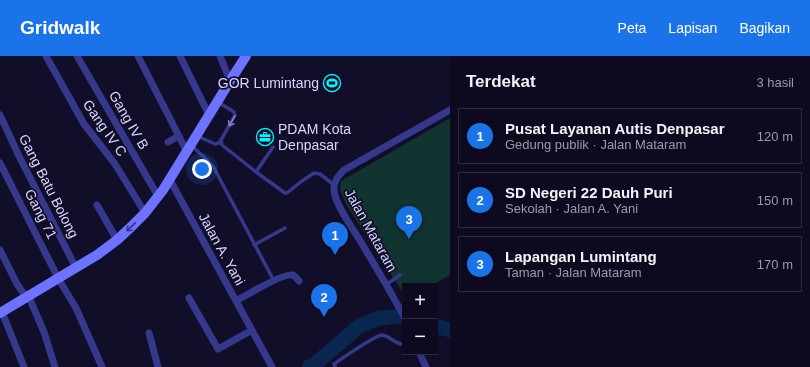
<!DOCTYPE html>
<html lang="id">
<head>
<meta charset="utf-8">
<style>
  body { margin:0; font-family:Arial,sans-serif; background:#161328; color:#f1f3f6 }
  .controls { position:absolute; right:12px; bottom:12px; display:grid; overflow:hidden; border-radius:0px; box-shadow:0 4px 16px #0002 }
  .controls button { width:36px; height:36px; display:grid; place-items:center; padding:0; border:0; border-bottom:1px solid #2d2b3d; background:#0d0a1f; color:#f1f3f6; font:20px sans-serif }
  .you { position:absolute; left:202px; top:113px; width:14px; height:14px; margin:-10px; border:3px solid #fff; border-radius:50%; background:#1a73e8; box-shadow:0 0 0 6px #1a73e833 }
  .badge { display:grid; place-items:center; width:26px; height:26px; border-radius:50%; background:#1a73e8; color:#fff; font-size:13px; font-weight:700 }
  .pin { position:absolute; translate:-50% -33px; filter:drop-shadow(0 1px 2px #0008) }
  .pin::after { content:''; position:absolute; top:21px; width:14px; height:12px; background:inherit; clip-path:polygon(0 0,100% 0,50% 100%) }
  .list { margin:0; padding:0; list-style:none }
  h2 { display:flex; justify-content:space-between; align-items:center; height:52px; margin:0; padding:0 16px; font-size:17px }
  h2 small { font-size:13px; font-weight:400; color:#9a9aa4 }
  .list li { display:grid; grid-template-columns:26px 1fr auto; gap:12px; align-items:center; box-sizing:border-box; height:56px; margin:0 8px 8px; padding:0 8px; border:1px solid #2d2b3d; border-radius:0px }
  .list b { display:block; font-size:15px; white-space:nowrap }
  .list p { margin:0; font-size:13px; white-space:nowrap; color:#9a9aa4 }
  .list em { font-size:13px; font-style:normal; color:#9a9aa4 }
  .map { position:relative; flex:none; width:450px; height:311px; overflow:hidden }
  header { display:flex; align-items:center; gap:24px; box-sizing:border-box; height:56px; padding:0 20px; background:#1a73e8; color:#fff }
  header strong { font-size:19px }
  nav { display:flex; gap:22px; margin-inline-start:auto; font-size:14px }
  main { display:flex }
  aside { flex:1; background:#0d0a1f }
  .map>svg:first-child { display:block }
</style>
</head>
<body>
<header>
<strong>Gridwalk</strong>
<nav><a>Peta</a><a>Lapisan</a><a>Bagikan</a></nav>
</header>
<main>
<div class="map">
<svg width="450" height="311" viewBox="0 0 450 311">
  <rect width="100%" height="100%" fill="#110e29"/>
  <path fill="#113430" d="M 450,62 L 450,219 L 431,230 L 405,230 L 405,240 L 346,148 L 340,134 L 341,125 Z"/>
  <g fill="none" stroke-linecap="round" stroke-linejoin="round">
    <path stroke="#08264e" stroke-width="15" d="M 435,270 L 450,274
      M 309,311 L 314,309 L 358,271 L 378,262 L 405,260"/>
    <path stroke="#36388c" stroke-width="3.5" d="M 197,80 L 215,88 L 219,87 L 221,84 L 235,59 L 234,56 L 218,46
      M 221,84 L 222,89 L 256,116 L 285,137 L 287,137 L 302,125 L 314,117 L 320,118 L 334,129
      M 192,90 L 207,104 L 214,112 L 274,225
      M 256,116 L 273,91
      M 254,189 L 285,172
      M 387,228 L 400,219
      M 335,311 L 334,308 C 341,303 376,279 382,279 C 391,280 396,290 405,288"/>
    <path stroke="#36388c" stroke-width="7" d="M 46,0 L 84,68 L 115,108 L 145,157
      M 77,0 L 158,140
      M 138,0 L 187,96
      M 180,0 L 209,59
      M 220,0 L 230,25
      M 0,59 L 19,100 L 76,212
      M 168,86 L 179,80
      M 0,107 L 58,222 L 76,252 L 102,311
      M 170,124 L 272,311
      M 97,149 L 117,184
      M 0,194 L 17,228 L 26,241
      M 28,239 L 44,276 L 55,311
      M 189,242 L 218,293 L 252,274
      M 236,245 C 245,240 283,217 292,219 C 295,219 297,223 299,225
      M 2,256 L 24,311
      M 405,263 C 392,237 376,212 361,186 C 353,173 336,150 334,135 C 333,126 338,120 344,114 L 450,54
      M 149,277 L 158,311
      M 419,296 L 426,311"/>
    <path stroke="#6d73ff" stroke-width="10" d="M 0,257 L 97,199 L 117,184 L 131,171 L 145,157 L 163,134 L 230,25 L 246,0"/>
  </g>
  <defs><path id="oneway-shaft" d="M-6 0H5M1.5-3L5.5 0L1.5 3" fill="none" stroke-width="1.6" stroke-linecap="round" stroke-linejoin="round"/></defs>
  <use stroke="#7f7fc0" href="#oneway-shaft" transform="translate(232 65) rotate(119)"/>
  <use stroke="#36367f" href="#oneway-shaft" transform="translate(131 171) rotate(137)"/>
  <defs>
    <g id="stadium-ring" transform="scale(0.9)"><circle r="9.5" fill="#110e29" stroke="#02f6ff" stroke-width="1.5"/><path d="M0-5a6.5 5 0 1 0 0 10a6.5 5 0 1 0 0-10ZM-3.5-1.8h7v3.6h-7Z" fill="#02f6ff"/></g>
    <g id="office-ring" transform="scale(0.9)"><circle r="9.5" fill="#110e29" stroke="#02f6ff" stroke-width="1.5"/><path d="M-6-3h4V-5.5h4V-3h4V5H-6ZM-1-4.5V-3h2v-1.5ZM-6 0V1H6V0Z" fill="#02f6ff"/></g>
  </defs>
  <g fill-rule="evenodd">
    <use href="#stadium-ring" x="332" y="27"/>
    <use href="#office-ring" x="265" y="81"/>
  </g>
  <g text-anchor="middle" stroke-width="3.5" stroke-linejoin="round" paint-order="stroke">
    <g font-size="14" fill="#d8d6ff" stroke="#110e29" text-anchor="end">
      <text x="319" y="32">GOR Lumintang</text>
      <text x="278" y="78" text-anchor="start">PDAM Kota<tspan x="278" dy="16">Denpasar</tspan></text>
    </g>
    <g font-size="14" fill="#d8d6ff" stroke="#110e29">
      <text transform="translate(129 64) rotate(60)" y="5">Gang IV B</text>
      <text transform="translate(105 72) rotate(55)" y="5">Gang IV C</text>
      <text transform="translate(49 130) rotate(63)" y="5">Gang Batu Bolong</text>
      <text transform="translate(41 158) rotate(63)" y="5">Gang 71</text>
      <text transform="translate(371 174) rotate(61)" y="5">Jalan Mataram</text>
      <text transform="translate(222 193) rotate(61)" y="5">Jalan A. Yani</text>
    </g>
  </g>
</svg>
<div class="controls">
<button>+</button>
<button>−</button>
</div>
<div class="you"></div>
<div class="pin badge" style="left:335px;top:199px">1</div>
<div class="pin badge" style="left:324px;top:261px">2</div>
<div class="pin badge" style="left:409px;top:183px">3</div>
</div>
<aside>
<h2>Terdekat<small>3 hasil</small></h2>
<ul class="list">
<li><span class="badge">1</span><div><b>Pusat Layanan Autis Denpasar</b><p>Gedung publik · Jalan Mataram</p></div><em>120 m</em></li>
<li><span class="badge">2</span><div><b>SD Negeri 22 Dauh Puri</b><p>Sekolah · Jalan A. Yani</p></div><em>150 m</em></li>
<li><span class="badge">3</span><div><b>Lapangan Lumintang</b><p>Taman · Jalan Mataram</p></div><em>170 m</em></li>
</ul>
</aside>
</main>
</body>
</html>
